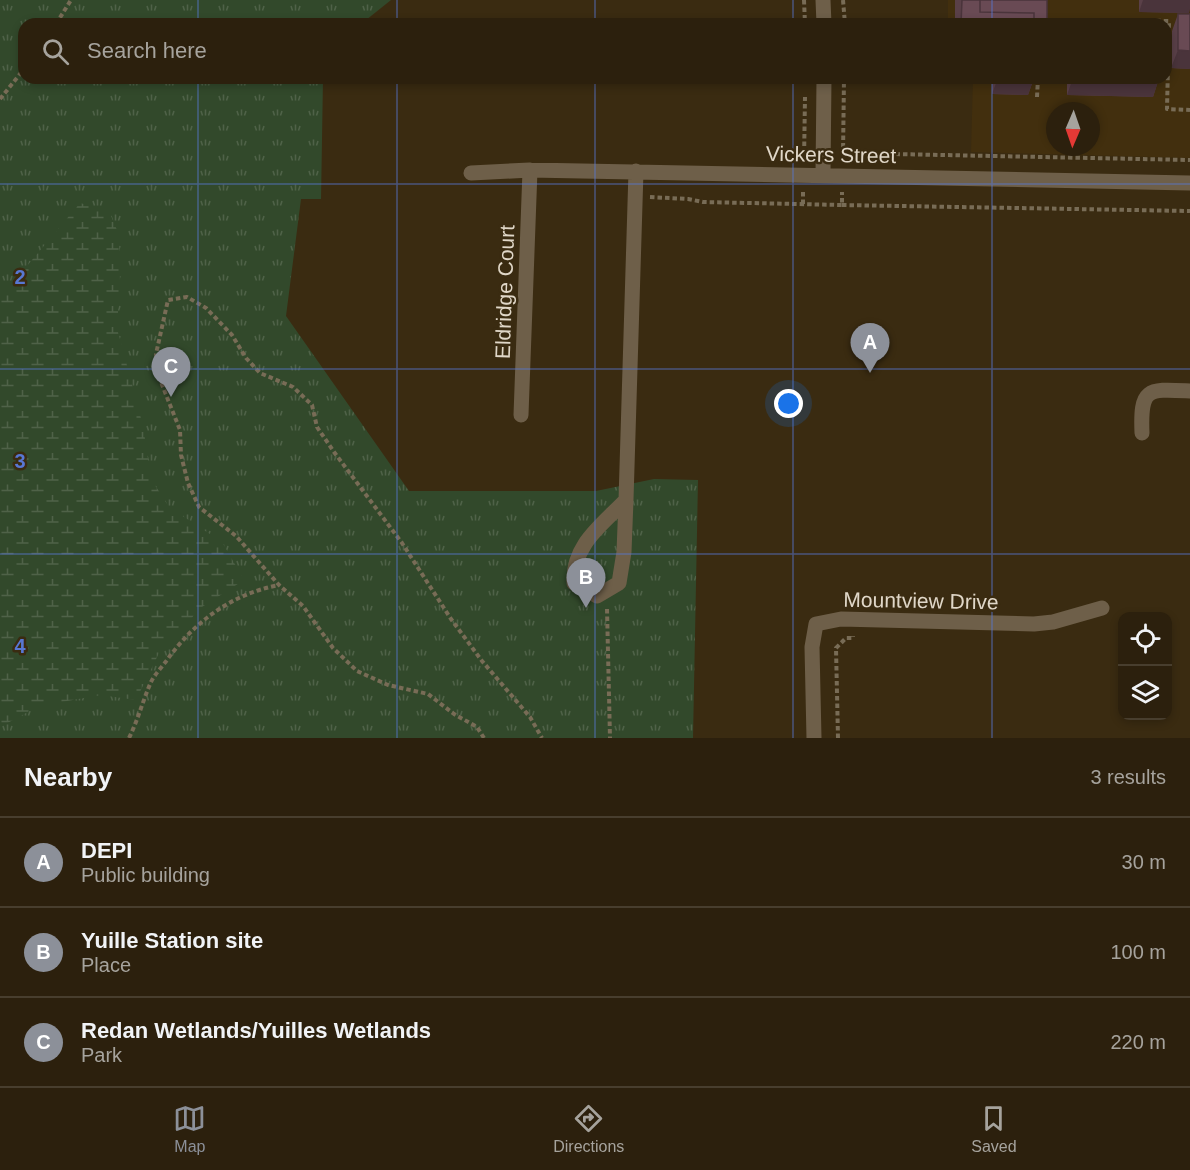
<!DOCTYPE html>
<html lang="en">
<head>
<meta charset="utf-8">
<style>
  body { margin:0; font-family:Helvetica,sans-serif; background:#342816; color:#f1f3f6 }
  .controls { position:absolute; right:18px; bottom:18px; display:grid; overflow:hidden; border-radius:12px; box-shadow:0 3px 9px #0003 }
  .controls button { width:54px; height:54px; display:grid; place-items:center; padding:0; border:0; border-bottom:2px solid #483e2e; background:#2c200d; color:#f1f3f6; font:30px sans-serif }
  .compass { position:absolute; left:1046px; top:102px; width:54px; height:54px; border-radius:50%; background:#2c200d; box-shadow:0 3px 9px #0003; rotate:182deg }
  .you { position:absolute; left:789px; top:404px; width:21px; height:21px; margin:-15px; border:4px solid #fff; border-radius:50%; background:#1a73e8; box-shadow:0 0 0 9px #1a73e833 }
  .badge { display:grid; place-items:center; width:39px; height:39px; border-radius:50%; background:#8c9099; color:#fff; font-size:20px; font-weight:700 }
  .pin { position:absolute; translate:-50% -50px; filter:drop-shadow(0 2px 3px #0008) }
  .pin::after { content:''; position:absolute; top:32px; width:21px; height:18px; background:inherit; clip-path:polygon(0 0,100% 0,50% 100%) }
  .list { margin:0; padding:0; list-style:none }
  h2 { display:flex; justify-content:space-between; align-items:center; height:78px; margin:0; padding:0 24px; font-size:26px }
  h2 small { font-size:20px; font-weight:400; color:#a6a39d }
  .list li { display:grid; grid-template-columns:39px 1fr auto; gap:18px; align-items:center; box-sizing:border-box; height:90px; padding:0 24px; border-top:2px solid #483e2e }
  .list b { display:block; font-size:22px; white-space:nowrap }
  .list p { margin:0; font-size:20px; white-space:nowrap; color:#a6a39d }
  .list em { font-size:20px; font-style:normal; color:#a6a39d }
  .icon { flex:none; width:33px; height:33px; fill:none; stroke:currentColor; stroke-width:2; stroke-linecap:round; stroke-linejoin:round }
  .map { position:relative; flex:none; width:1190px; height:738px; overflow:hidden }
  .search { position:absolute; background:#2c200d; box-shadow:0 3px 9px #0003; left:18px; right:18px; top:18px; height:66px; display:flex; align-items:center; gap:15px; box-sizing:border-box; padding:0 21px; border-radius:18px; color:#a6a39d; font-size:22px }
  .sheet { height:348px; background:#2c200d }
  nav { display:flex; justify-content:space-around; align-items:center; box-sizing:border-box; height:84px; border-top:2px solid #483e2e; background:#2c200d; font-size:16px; color:#a6a39d }
  nav a { display:grid; justify-items:center; gap:3px }
  nav .on { color:#8c9099 }
  .map>svg:first-child { display:block }
</style>
</head>
<body>
<div class="map">
<svg width="1190" height="738" viewBox="0 0 1190 738">
  <defs>
    <pattern id="grass-tufts" width="24" height="20" patternUnits="userSpaceOnUse" patternTransform="scale(1.5)"><rect width="24" height="20" fill="#32492b"/><path d="M3 7l-1-3M5 7V3M7 7l1-3M15 17l-1-3M17 17v-4M19 17l1-3" fill="none" stroke="#4f6248"/></pattern>
    <pattern id="wetland-marsh" width="20" height="14" patternUnits="userSpaceOnUse" patternTransform="scale(1.5)"><rect width="20" height="14" fill="#32492b"/><path d="M1 5h8M5 5V1M11 12h8M15 12V8" fill="none" stroke="#4f6248"/></pattern>
  </defs>
  <rect width="100%" height="100%" fill="#3a2b11"/>
  <path fill="#422f0e" fill-rule="evenodd" d="M 948,0 L 1190,0 L 1190,158 L 971,152 L 973,78 L 1166,78 L 1166,24 L 948,24 ZM 1055,111 L 1091,111 L 1091,147 L 1055,147 Z"/>
  <path fill="url(#grass-tufts)" d="M 0,0 L 391,0 L 361,24 L 24,24 L 24,78 L 323,78 L 321,199 L 301,199 L 286,316 L 409,491 L 596,491 L 654,479 L 698,480 L 693,738 L 0,738 Z"/>
  <path fill="url(#wetland-marsh)" d="M 80,203 L 109,211 L 119,235 L 120,281 L 117,328 L 143,426 L 151,479 L 169,507 L 222,542 L 244,580 L 202,607 L 160,651 L 136,700 L 101,695 L 39,706 L 0,727 L 0,298 Z"/>
  <g fill="none" stroke-linecap="round" stroke-linejoin="round">
    <path stroke="#786c56" stroke-width="4" stroke-dasharray="4.5 3" stroke-linecap="butt" d="M 804,0 L 805,24
      M 843,0 L 845,24
      M 56,24 L 71,0
      M 1112,24 L 1122,20 L 1169,21 L 1167,109 L 1190,110
      M 1037,97 L 1038,78
      M 0,99 L 24,69
      M 843,153 L 1190,160
      M 843,155 L 844,78
      M 804,161 L 805,97
      M 650,197 L 688,199 L 703,202 L 842,205 L 842,192
      M 803,204 L 803,190
      M 842,205 L 1190,211
      M 607,609 L 610,738
      M 129,738 C 138,720 143,700 151,682 C 155,674 162,667 167,660 C 195,621 232,594 279,585
      M 484,738 L 477,727 L 454,714 L 428,694 L 388,685 L 357,671 L 333,648 L 303,606 L 279,585 L 236,536 L 199,507 L 188,483 L 181,455 L 180,430 L 159,377 L 156,354 L 168,300 L 187,297 L 206,308 L 232,335 L 246,358 L 260,373 L 293,387 L 312,405 L 317,427 L 334,452 L 402,543 L 451,619 L 482,661 L 530,717 L 542,738
      M 838,738 L 836,648 L 846,638 L 853,638 L 853,636"/>
    <path stroke="#6e5f49" stroke-width="15" d="M 823,0 L 824,24
      M 471,173 L 530,170 L 1190,183
      M 823,175 L 824,78
      M 521,415 L 530,170
      M 1142,433 C 1140,387 1148,389 1190,391
      M 626,500 C 602,525 572,545 574,583 L 597,596 L 619,583 L 624,552 L 626,500 L 636,171
      M 814,738 L 812,647 L 816,624 L 841,619 L 1034,624 L 1053,622 L 1102,608"/>
  </g>
  <path fill="#5a4048" d="M 955,0 L 1047,0 L 1047,24 L 955,24 Z
    M 1139,0 L 1190,0 L 1189,13 L 1139,12 Z
    M 1178,14 L 1190,69 L 1171,68 L 1172,31 Z
    M 992,78 L 1034,78 L 1028,95 L 992,94 Z
    M 1067,78 L 1159,78 L 1153,97 L 1067,95 Z"/>
  <path fill="#4a343b" d="M 1143,0 L 1190,0 L 1190,9 L 1189,13 L 1139,12 Z
    M 1178,50 L 1190,51 L 1190,69 L 1171,68 Z
    M 998,78 L 1034,78 L 1028,95 L 992,94 Z
    M 1073,78 L 1113,78 L 1159,79 L 1153,97 L 1067,95 Z"/>
  <path fill="#694a54" stroke="#4a343b" stroke-width="1.5" d="M 962,0 L 980,0 L 980,12 L 1034,13 L 1034,24 L 961,24 Z
    M 980,0 L 1047,0 L 1047,24 L 1034,24 L 1034,13 L 980,12 Z
    M 1178,14 L 1190,14 L 1190,51 L 1178,50 Z
    M 1113,78 L 1159,78 L 1159,79 Z"/>
  <path fill="none" stroke="#5877d3" stroke-width="1.5" stroke-opacity="0.55" d="M 198,0 L 198,24M 397,0 L 397,24M 595,0 L 595,24M 793,0 L 793,24M 992,0 L 992,24M 198,78 L 198,738M 397,78 L 397,738M 595,78 L 595,738M 793,78 L 793,738M 992,78 L 992,738M 0,184 L 1190,184M 0,369 L 1190,369M 0,554 L 1190,554"/>
  <g text-anchor="middle" stroke-width="5" stroke-linejoin="round" paint-order="stroke">
    <g font-size="21" fill="#e0d7c8" stroke="#3a2b11">
      <text transform="translate(831 155) rotate(1)" y="7">Vickers Street</text>
      <text transform="translate(505 292) rotate(-88)" y="7">Eldridge Court</text>
      <text transform="translate(921 601) rotate(1)" y="7">Mountview Drive</text>
    </g>
  </g>
  <g font-size="20" text-anchor="middle" font-weight="bold" fill="#5877d3" stroke="#3a2b11" stroke-width="5" stroke-linejoin="round" paint-order="stroke">
    <text x="20" y="284">2</text>
    <text x="20" y="468">3</text>
    <text x="20" y="653">4</text>
  </g>
</svg>
<div class="controls">
<button><svg class="icon" aria-label="locate" viewBox="0 0 24 24"><circle cx="12" cy="12" r="6"/><path d="M12 2v4M12 18v4M2 12h4M18 12h4"/></svg></button>
<button><svg class="icon" aria-label="layers" viewBox="0 0 24 24"><path d="M12 4l9 5-9 5-9-5zM3 14l9 5 9-5"/></svg></button>
</div>
<svg class="compass" viewBox="-18 -18 36 36"><path d="M0-13l5 13h-10z" fill="#e53935"/><path d="M0 13l5-13h-10z" fill="#a6a39d"/></svg>
<div class="you"></div>
<div class="pin badge" style="left:870px;top:373px">A</div>
<div class="pin badge" style="left:586px;top:608px">B</div>
<div class="pin badge" style="left:171px;top:397px">C</div>
<div class="search"><svg class="icon" aria-label="search" viewBox="0 0 24 24"><circle cx="10" cy="10" r="6"/><path d="M15 15l6 6"/></svg>Search here</div>
</div>
<section class="sheet">
<h2>Nearby<small>3 results</small></h2>
<ul class="list">
<li><span class="badge">A</span><div><b>DEPI</b><p>Public building</p></div><em>30 m</em></li>
<li><span class="badge">B</span><div><b>Yuille Station site</b><p>Place</p></div><em>100 m</em></li>
<li><span class="badge">C</span><div><b>Redan Wetlands/Yuilles Wetlands</b><p>Park</p></div><em>220 m</em></li>
</ul>
</section>
<nav>
<a class="on"><svg class="icon" aria-label="map" viewBox="0 0 24 24"><path d="M3 6l6-2 6 2 6-2v14l-6 2-6-2-6 2zM9 4v14M15 6v14"/></svg>Map</a>
<a><svg class="icon" aria-label="directions" viewBox="0 0 24 24"><path d="M12 3l9 9-9 9-9-9zM9 14v-3h6M13 9l2 2-2 2"/></svg>Directions</a>
<a><svg class="icon" aria-label="saved" viewBox="0 0 24 24"><path d="M7 4h10v16l-5-4-5 4z"/></svg>Saved</a>
</nav>
</body>
</html>
